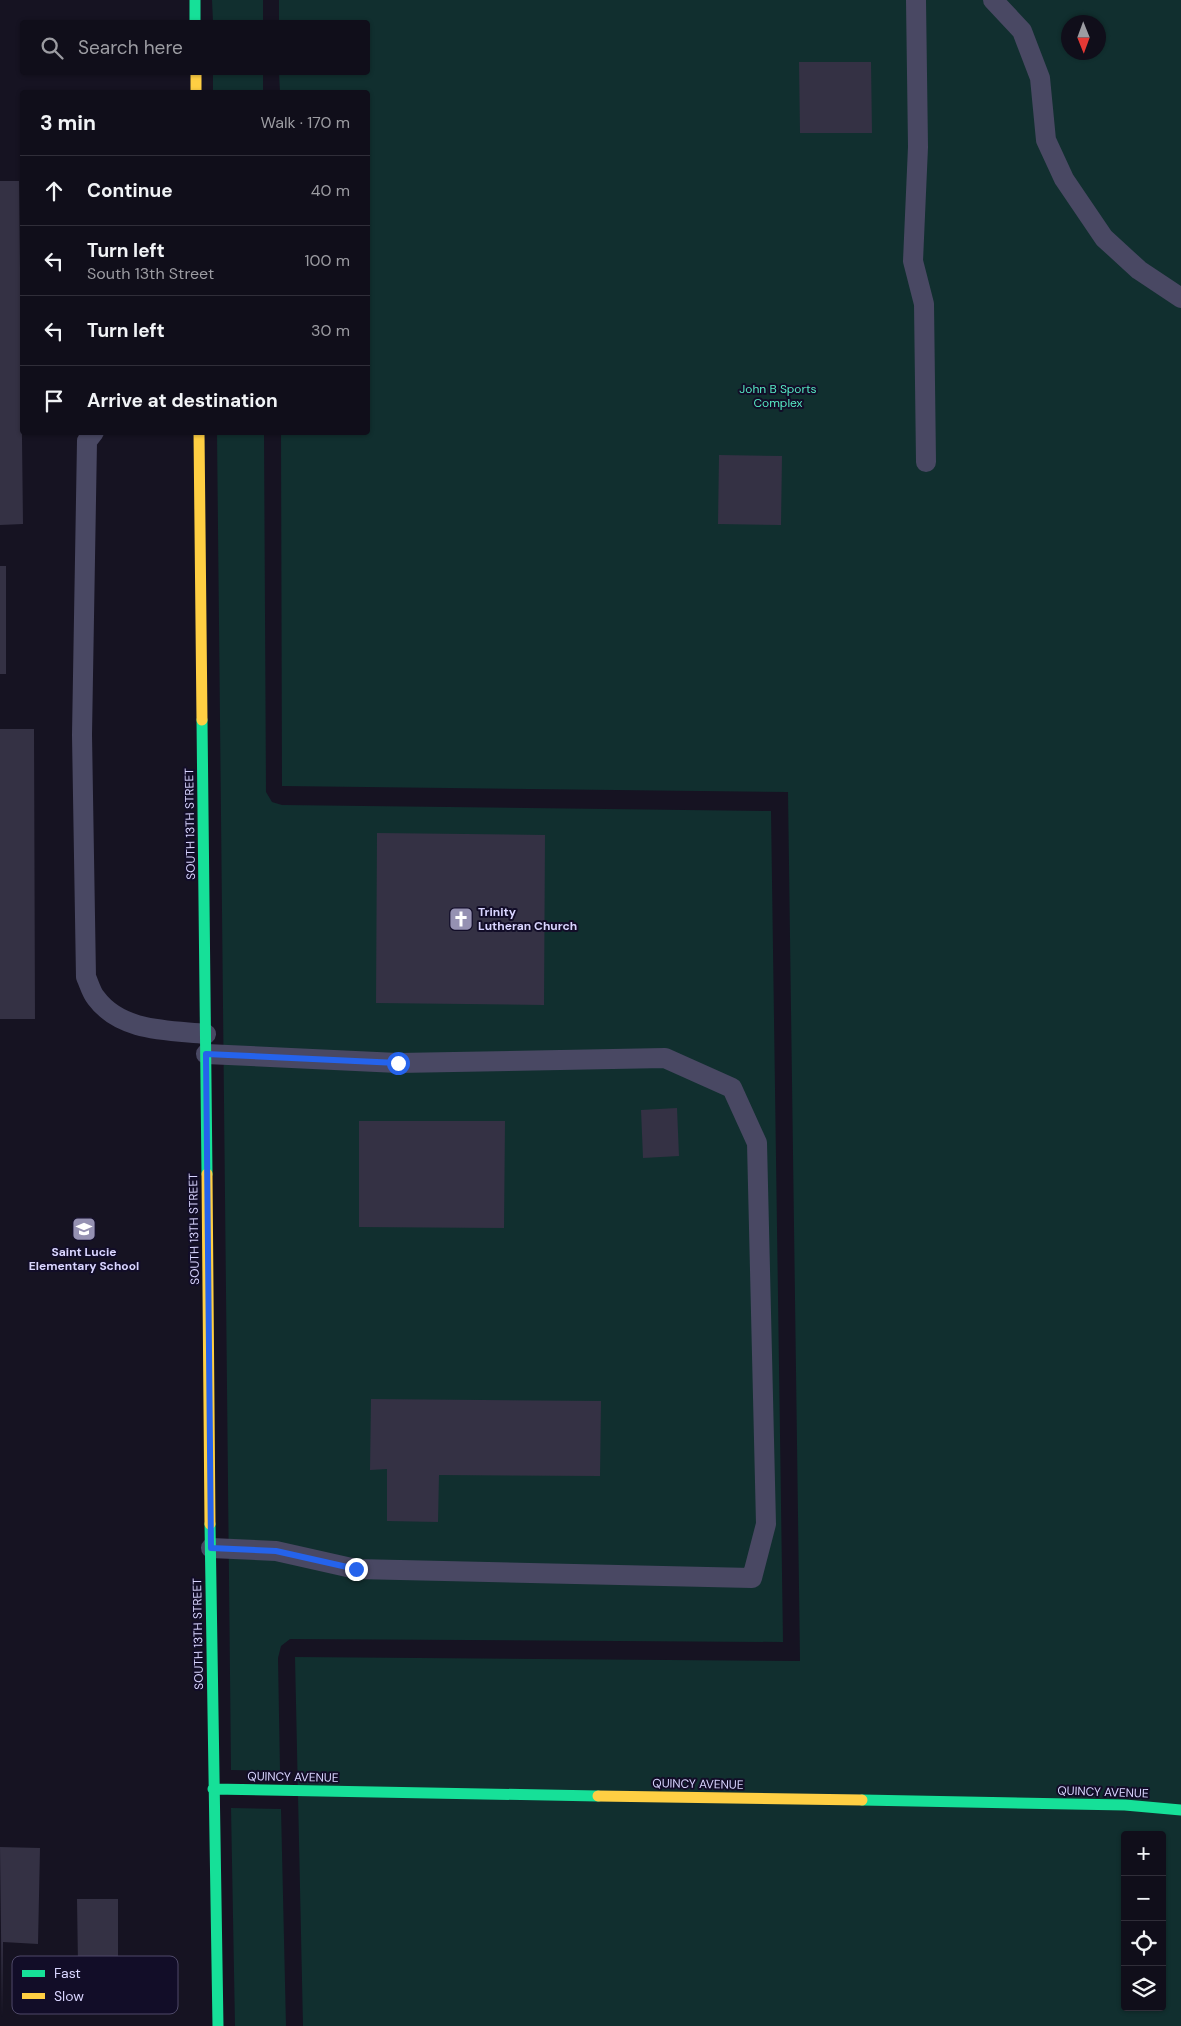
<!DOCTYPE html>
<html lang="en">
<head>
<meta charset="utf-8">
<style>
  body { margin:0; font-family:"DM Sans",sans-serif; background:#1e1c27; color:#f1f3f6 }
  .controls { position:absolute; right:15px; bottom:15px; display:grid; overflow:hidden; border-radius:5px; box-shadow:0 1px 4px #0004 }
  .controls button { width:45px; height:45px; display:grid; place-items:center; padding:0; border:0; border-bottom:1px solid #302e39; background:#100e1a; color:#f1f3f6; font:25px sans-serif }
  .compass { position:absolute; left:1061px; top:15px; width:45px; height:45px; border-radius:50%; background:#100e1a; box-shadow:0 1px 4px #0004; rotate:179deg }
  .stop { position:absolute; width:15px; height:15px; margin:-11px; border:4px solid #2563eb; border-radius:50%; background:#fff }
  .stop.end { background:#2563eb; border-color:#fff; box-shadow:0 1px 5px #0008 }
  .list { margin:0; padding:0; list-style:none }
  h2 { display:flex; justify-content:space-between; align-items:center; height:65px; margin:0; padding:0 20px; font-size:21px }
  h2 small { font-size:16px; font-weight:400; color:#9c9ca2 }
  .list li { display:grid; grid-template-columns:32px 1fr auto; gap:15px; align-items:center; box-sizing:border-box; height:70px; padding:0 20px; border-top:1px solid #302e39 }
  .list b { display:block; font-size:19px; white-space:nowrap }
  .list p { margin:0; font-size:16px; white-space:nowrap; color:#9c9ca2 }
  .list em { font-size:16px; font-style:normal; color:#9c9ca2 }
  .icon { flex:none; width:28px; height:28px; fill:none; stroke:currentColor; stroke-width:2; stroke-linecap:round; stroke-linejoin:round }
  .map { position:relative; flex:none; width:1181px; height:2026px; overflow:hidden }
  .search { position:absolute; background:#100e1a; box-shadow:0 1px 4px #0004; left:20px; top:20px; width:350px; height:55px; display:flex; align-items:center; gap:12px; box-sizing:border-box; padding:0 18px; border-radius:5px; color:#9c9ca2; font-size:19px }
  .panel { position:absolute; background:#100e1a; box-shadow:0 1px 4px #0004; left:20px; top:90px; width:350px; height:345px; border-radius:5px }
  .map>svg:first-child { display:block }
</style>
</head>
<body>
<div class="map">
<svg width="1181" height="2026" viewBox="0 0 1181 2026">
  <rect width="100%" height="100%" fill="#161322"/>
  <path fill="#112f2f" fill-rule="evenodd" d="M 212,0 L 263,0 L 263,22 L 213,22 Z
    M 279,0 L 1181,0 L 1181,2026 L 303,2026 L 295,1657 L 800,1661 L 788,792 L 282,786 L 281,433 L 368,432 L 368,92 L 280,92 L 279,73 L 368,72 L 368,22 L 279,22 ZM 1068,22 L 1098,22 L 1098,52 L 1068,52 ZM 1125,1835 L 1162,1835 L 1162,2007 L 1125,2007 Z
    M 213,73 L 263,73 L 263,92 L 213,92 Z
    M 217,433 L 264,433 L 266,792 L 272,802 L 282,805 L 771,811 L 783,1642 L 290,1639 L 281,1646 L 278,1658 L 280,1771 L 231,1770 Z
    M 231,1808 L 281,1809 L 286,2026 L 235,2026 Z"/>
  <path fill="#343144" d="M 799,62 L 871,62 L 872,133 L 800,133 Z
    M 0,181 L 19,181 L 23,524 L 0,525 Z
    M 719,455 L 782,456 L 781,525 L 718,524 Z
    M 0,566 L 6,566 L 6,674 L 0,674 Z
    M 0,729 L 34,729 L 35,1019 L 0,1019 Z
    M 377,833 L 545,835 L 544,1005 L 376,1003 Z
    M 677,1108 L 679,1156 L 643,1158 L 641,1110 Z
    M 359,1121 L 505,1121 L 504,1228 L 359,1227 Z
    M 371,1399 L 601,1401 L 600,1476 L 439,1475 L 438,1522 L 387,1521 L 387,1469 L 370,1470 Z
    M 0,1847 L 40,1848 L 38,1944 L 3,1942 L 2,2017 Z
    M 77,1899 L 118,1899 L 118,1966 L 78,1966 Z"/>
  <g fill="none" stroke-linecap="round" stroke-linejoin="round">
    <path stroke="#494863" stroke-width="20" d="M 916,0 L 918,147 L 913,261 L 924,304 L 926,462
      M 993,0 L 1022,31 L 1040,78 L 1046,140 L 1064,179 L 1104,238 L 1139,270 L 1181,298
      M 94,432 L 87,441 L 82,735 L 86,977 C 89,983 91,992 96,998 C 121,1032 168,1030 206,1034
      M 206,1054 L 398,1063 L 665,1058 L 732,1088 L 757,1143 L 766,1524 L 752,1578 L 356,1569 L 276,1551 L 211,1548"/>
    <path stroke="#16e098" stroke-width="11" d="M 195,0 L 195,22
      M 202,720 L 207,1174
      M 210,1524 L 218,2026
      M 213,1789 L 598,1796
      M 862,1800 L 1125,1805 L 1181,1810"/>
    <path stroke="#ffcf43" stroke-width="11" d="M 196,72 L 196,92
      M 199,432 L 202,720
      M 207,1174 L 210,1524
      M 598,1796 L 862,1800"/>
  </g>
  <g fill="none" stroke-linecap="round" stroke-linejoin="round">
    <path stroke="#2563eb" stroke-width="6" d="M 356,1569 L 276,1551 L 211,1548 L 206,1054 L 398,1063"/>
  </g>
  <defs>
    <g id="church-square" transform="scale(1.25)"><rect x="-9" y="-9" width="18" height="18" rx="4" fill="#9591b2" stroke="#120d28"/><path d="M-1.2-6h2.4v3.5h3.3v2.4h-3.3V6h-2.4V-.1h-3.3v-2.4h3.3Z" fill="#fff"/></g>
    <g id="school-square" transform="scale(1.25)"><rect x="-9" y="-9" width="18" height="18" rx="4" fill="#9591b2" stroke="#120d28"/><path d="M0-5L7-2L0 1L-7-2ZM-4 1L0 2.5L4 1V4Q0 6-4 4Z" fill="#fff"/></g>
  </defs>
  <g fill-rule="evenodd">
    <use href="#church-square" x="461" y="919"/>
    <use href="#school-square" x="84" y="1229"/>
  </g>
  <g text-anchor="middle" stroke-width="4" stroke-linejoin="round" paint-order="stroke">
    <g font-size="12" fill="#56eac3" stroke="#120d28">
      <text x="778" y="393">John B Sports<tspan x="778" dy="14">Complex</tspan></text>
    </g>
    <g font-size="12" fill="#d9d5ff" stroke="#120d28">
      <text transform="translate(190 824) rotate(-91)" y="4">SOUTH 13TH STREET</text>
      <text transform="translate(194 1229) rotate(-91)" y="4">SOUTH 13TH STREET</text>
      <text transform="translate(198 1634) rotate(-91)" y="4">SOUTH 13TH STREET</text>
      <text transform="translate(293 1777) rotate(1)" y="4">QUINCY AVENUE</text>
      <text transform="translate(698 1784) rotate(1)" y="4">QUINCY AVENUE</text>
      <text transform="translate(1103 1792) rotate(2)" y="4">QUINCY AVENUE</text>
    </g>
    <g font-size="12" font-weight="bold" fill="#d9d5ff" stroke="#120d28" text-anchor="start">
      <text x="478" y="916">Trinity<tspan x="478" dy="14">Lutheran Church</tspan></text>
      <text x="84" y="1256" text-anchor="middle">Saint Lucie<tspan x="84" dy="14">Elementary School</tspan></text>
    </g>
  </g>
  <rect x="12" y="1956" width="166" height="58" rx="8" fill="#120d28" stroke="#4e4968" stroke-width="1"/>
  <rect x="22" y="1970" width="23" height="7" fill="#16e098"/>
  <rect x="22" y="1993" width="23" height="6" fill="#ffcf43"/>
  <g font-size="14" fill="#d9d5ff">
    <text x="54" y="1978">Fast</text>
    <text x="54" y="2001">Slow</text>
  </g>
</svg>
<div class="controls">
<button>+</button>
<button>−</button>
<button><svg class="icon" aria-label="locate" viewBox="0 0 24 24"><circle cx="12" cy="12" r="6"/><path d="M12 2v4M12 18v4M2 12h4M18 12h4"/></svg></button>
<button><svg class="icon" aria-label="layers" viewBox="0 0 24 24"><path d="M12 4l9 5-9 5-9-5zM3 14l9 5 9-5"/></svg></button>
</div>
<svg class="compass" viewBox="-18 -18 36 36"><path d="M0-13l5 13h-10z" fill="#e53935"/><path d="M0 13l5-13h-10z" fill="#9c9ca2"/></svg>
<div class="stop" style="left:398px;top:1063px"></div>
<div class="stop end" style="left:356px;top:1569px"></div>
<div class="search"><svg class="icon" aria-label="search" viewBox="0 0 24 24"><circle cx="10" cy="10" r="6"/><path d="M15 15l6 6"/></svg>Search here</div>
<section class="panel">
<h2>3 min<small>Walk · 170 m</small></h2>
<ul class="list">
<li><svg class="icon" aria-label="ahead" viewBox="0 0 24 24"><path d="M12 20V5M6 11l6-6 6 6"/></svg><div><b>Continue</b></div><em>40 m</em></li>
<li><svg class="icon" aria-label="left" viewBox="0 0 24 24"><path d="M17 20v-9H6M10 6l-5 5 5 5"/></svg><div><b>Turn left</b><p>South 13th Street</p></div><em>100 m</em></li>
<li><svg class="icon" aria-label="left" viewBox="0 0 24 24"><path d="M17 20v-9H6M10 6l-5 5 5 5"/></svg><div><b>Turn left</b></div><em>30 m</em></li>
<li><svg class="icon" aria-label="arrive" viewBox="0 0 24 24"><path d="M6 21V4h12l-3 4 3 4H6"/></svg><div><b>Arrive at destination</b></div></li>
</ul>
</section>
</div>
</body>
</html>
